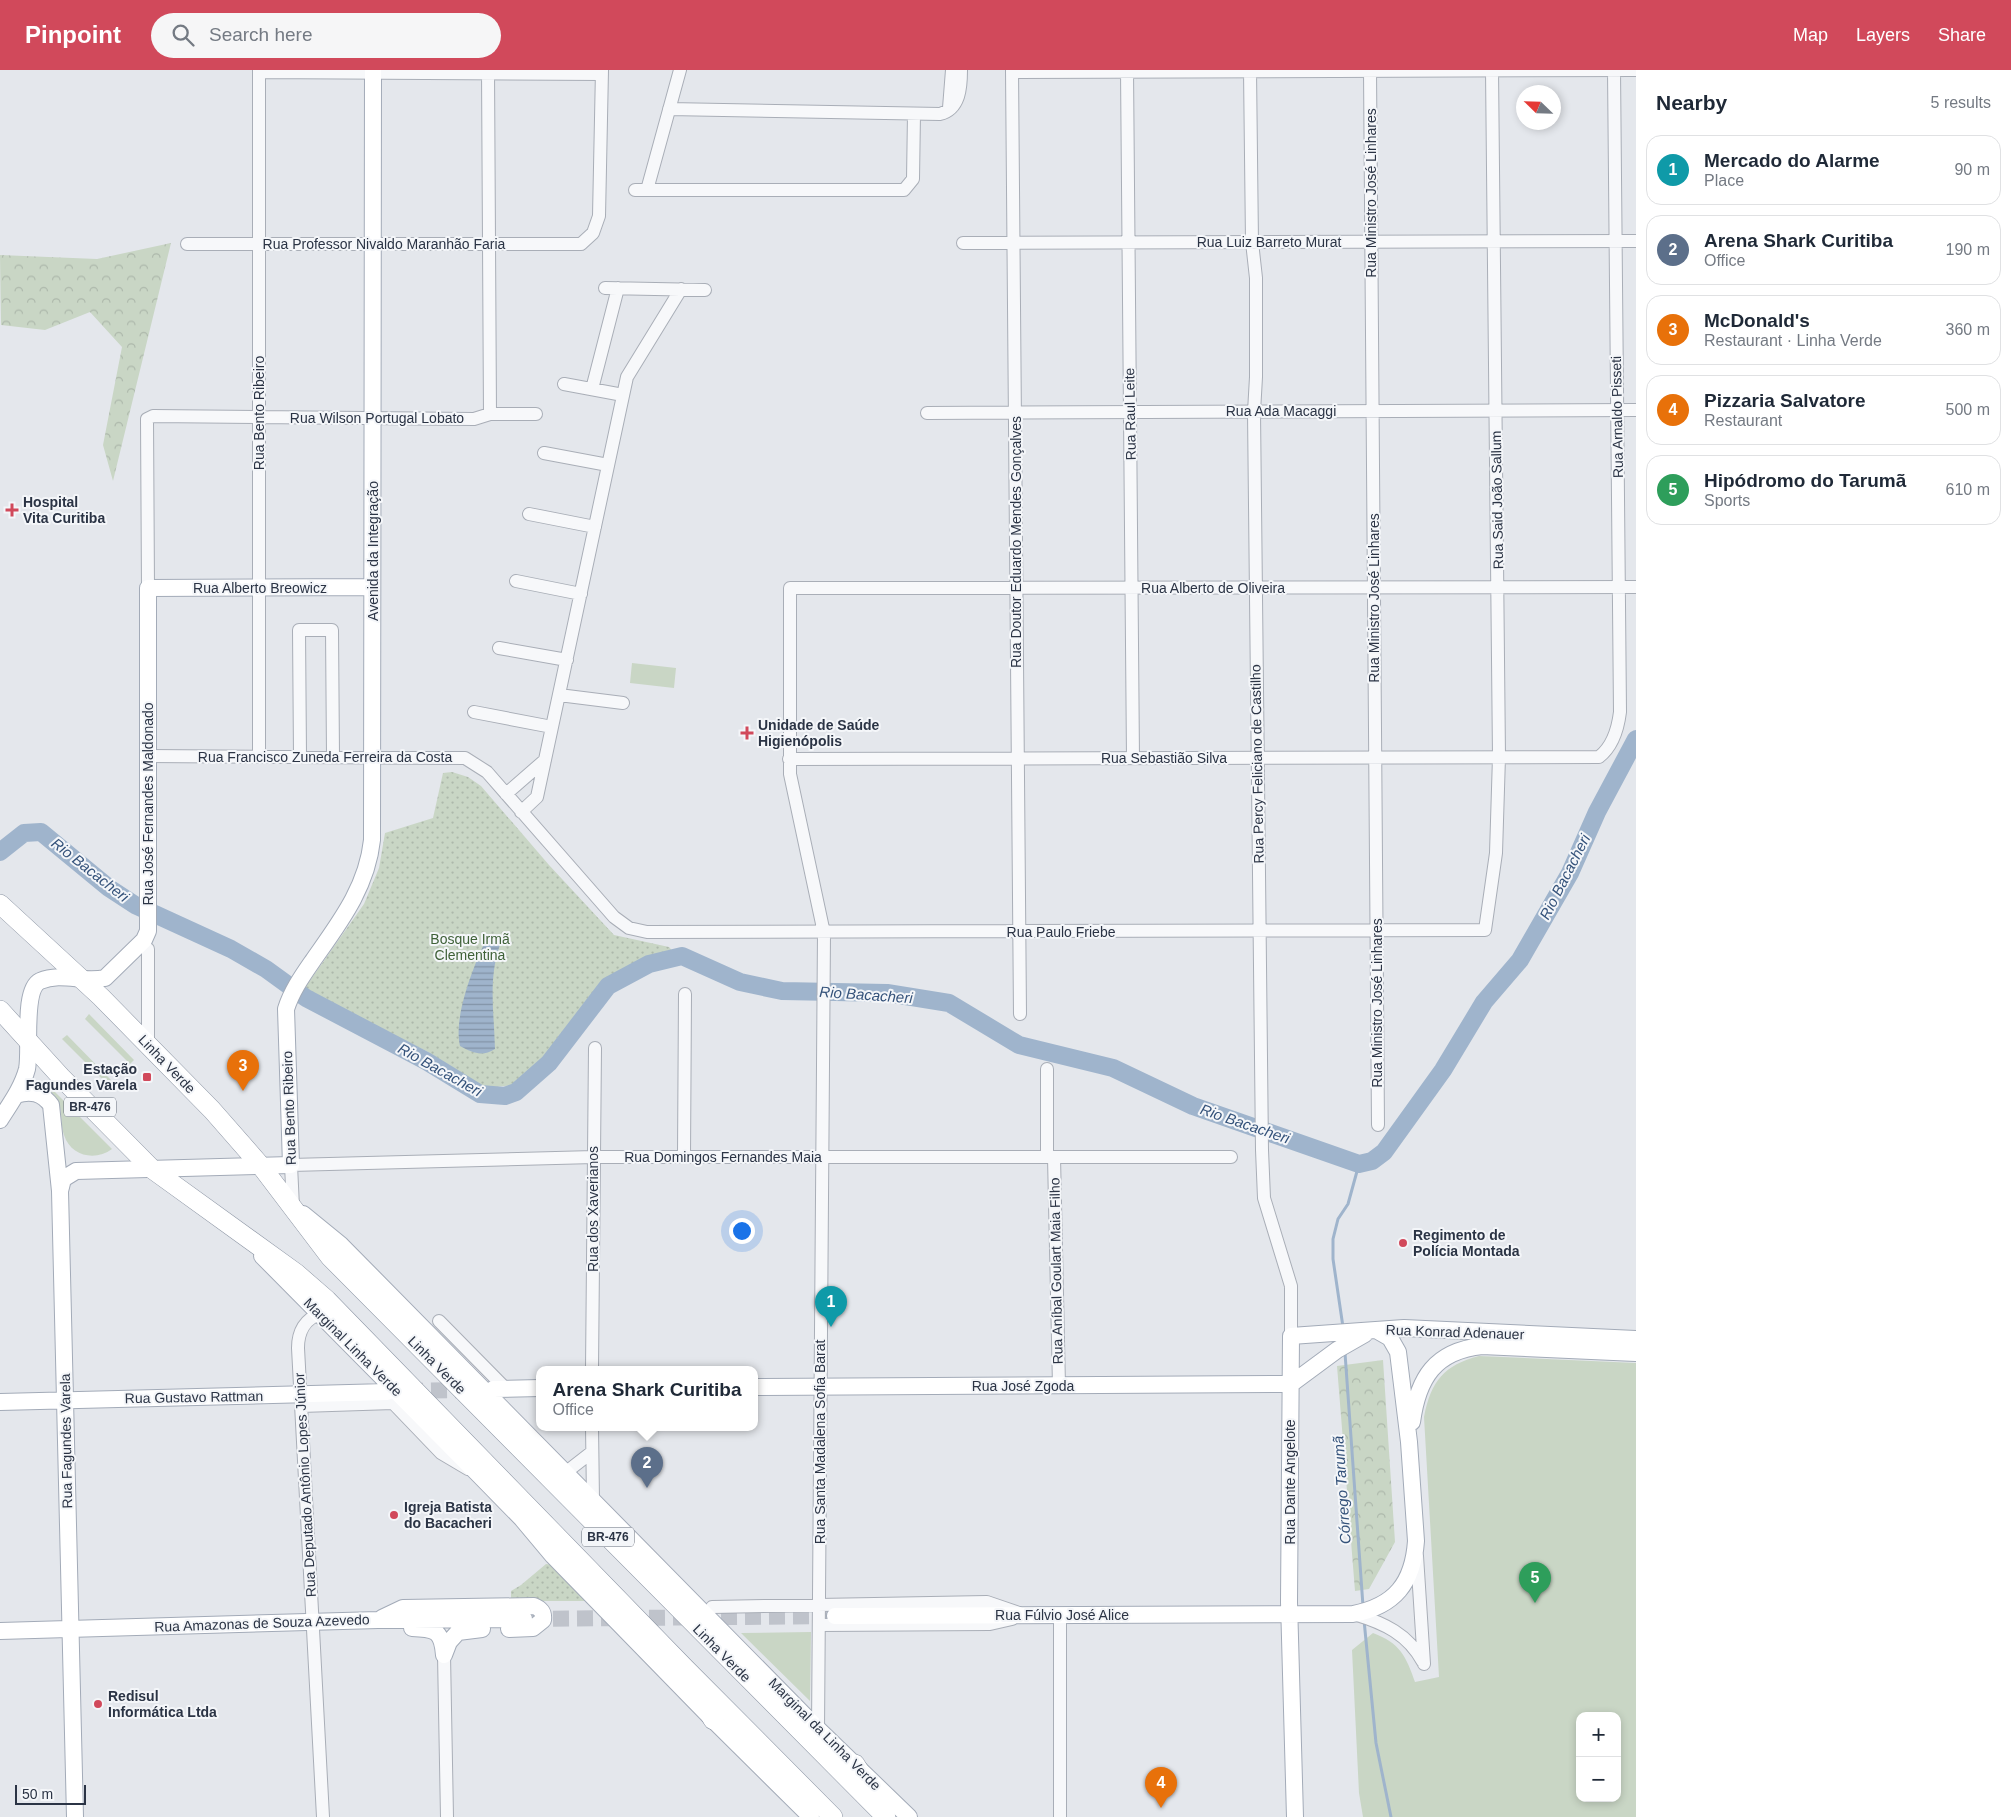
<!DOCTYPE html>
<html lang="en">
<head>
<meta charset="utf-8">
<style>
  body { margin:0; font-family:Arial,sans-serif; background:#f6f6f7; color:#1f2937 }
  .controls { position:absolute; right:15px; bottom:15px; display:grid; overflow:hidden; border-radius:10px; box-shadow:0 2px 8px #0003 }
  .controls button { width:45px; height:45px; display:grid; place-items:center; padding:0; border:0; border-bottom:1px solid #e0e1e3; background:#fff; color:#1f2937; font:25px sans-serif }
  .compass { position:absolute; left:1516px; top:15px; width:45px; height:45px; border-radius:50%; background:#fff; box-shadow:0 2px 8px #0003; rotate:293deg }
  .scale { position:absolute; left:15px; bottom:12px; width:71px; box-sizing:border-box; padding-left:5px; border:2px solid #2b3445; border-top:0; font-size:14px; line-height:18px; white-space:nowrap; color:#2b3445; -webkit-text-stroke:4px #f4f6f9; paint-order:stroke }
  .you { position:absolute; left:741px; top:1160px; width:18px; height:18px; margin:-12px; border:4px solid #fff; border-radius:50%; background:#1a73e8; box-shadow:0 0 0 8px #1a73e833 }
  .badge { display:grid; place-items:center; width:32px; height:32px; border-radius:50%; background:#d1495b; color:#fff; font-size:16px; font-weight:700 }
  .pin { position:absolute; translate:-50% -41px; filter:drop-shadow(0 1px 2px #0008) }
  .pin::after { content:''; position:absolute; top:26px; width:18px; height:15px; background:inherit; clip-path:polygon(0 0,100% 0,50% 100%) }
  .popup { position:absolute; left:536px; top:1296px; width:222px; height:65px; box-sizing:border-box; display:grid; place-content:center; border-radius:10px; background:#fff; filter:drop-shadow(0 1px 4px #0005); font-size:16px; white-space:nowrap; color:#747a83 }
  .popup b { font-size:19px; color:#1f2937 }
  .popup::after { content:''; position:absolute; left:50%; top:100%; margin-left:-10px; border:10px solid transparent; border-top-color:#fff }
  .list { margin:0; padding:0; list-style:none }
  h2 { display:flex; justify-content:space-between; align-items:center; height:65px; margin:0; padding:0 20px; font-size:21px }
  h2 small { font-size:16px; font-weight:400; color:#747a83 }
  .list li { display:grid; grid-template-columns:32px 1fr auto; gap:15px; align-items:center; box-sizing:border-box; height:70px; margin:0 10px 10px; padding:0 10px; border:1px solid #e0e1e3; border-radius:15px }
  .list b { display:block; font-size:19px; white-space:nowrap }
  .list p { margin:0; font-size:16px; white-space:nowrap; color:#747a83 }
  .list em { font-size:16px; font-style:normal; color:#747a83 }
  .icon { flex:none; width:28px; height:28px; fill:none; stroke:currentColor; stroke-width:2; stroke-linecap:round; stroke-linejoin:round }
  .map { position:relative; flex:none; width:1636px; height:1747px; overflow:hidden }
  header { display:flex; align-items:center; gap:30px; box-sizing:border-box; height:70px; padding:0 25px; background:#d1495b; color:#fff }
  header strong { font-size:24px }
  nav { display:flex; gap:28px; margin-inline-start:auto; font-size:18px }
  .search { width:350px; height:45px; background:#f6f6f7; display:flex; align-items:center; gap:12px; box-sizing:border-box; padding:0 18px; border-radius:28px; color:#747a83; font-size:19px }
  main { display:flex }
  aside { flex:1; background:#fff }
  .map>svg:first-child { display:block }
</style>
</head>
<body>
<header>
<strong>Pinpoint</strong>
<div class="search"><svg class="icon" aria-label="search" viewBox="0 0 24 24"><circle cx="10" cy="10" r="6"/><path d="M15 15l6 6"/></svg>Search here</div>
<nav><a>Map</a><a>Layers</a><a>Share</a></nav>
</header>
<main>
<div class="map">
<svg width="1636" height="1747" viewBox="0 0 1636 1747">
  <defs>
    <pattern id="forest-crowns" width="20" height="18" patternUnits="userSpaceOnUse" patternTransform="scale(1.25)"><rect width="20" height="18" fill="#c9d6c5"/><path d="M2 6a3 3 0 1 1 6 0M12 15a3 3 0 1 1 6 0" fill="none" stroke="#adb8ab"/></pattern>
    <pattern id="park-dots" width="8" height="8" patternUnits="userSpaceOnUse" patternTransform="scale(1.25)"><rect width="8" height="8" fill="#c9d6c5"/><path d="M2 2h.1M6 6h.1" fill="none" stroke="#adb8ab" stroke-width="1.8" stroke-linecap="round"/></pattern>
    <pattern id="water-rules" width="6" height="5" patternUnits="userSpaceOnUse" patternTransform="scale(1.25)"><rect width="6" height="5" fill="#9fb4cc"/><path d="M0 2.5h6" fill="none" stroke="#8293a7"/></pattern>
  </defs>
  <rect width="100%" height="100%" fill="#e4e7ec"/>
  <path fill="#c9d6c5" fill-rule="evenodd" d="M 632,593 L 676,598 L 674,618 L 630,613 Z
    M 89,944 L 134,990 L 130,994 L 85,949 Z
    M 67,965 L 111,1010 L 107,1014 L 62,969 Z
    M 53,1020 L 112,1079 C 96,1091 71,1087 64,1065 C 59,1049 65,1035 51,1022 Z
    M 1479,1286 L 1636,1293 L 1636,1747 L 1363,1747 L 1359,1723 L 1352,1580 L 1373,1563 C 1400,1573 1406,1586 1415,1612 L 1439,1607 L 1424,1347 C 1431,1311 1444,1295 1479,1286 ZM 1580,1646 L 1617,1646 L 1617,1728 L 1580,1728 Z
    M 811,1562 L 810,1631 L 741,1563 Z"/>
  <path fill="url(#forest-crowns)" d="M 171,173 L 113,411 L 103,375 L 122,277 L 90,242 L 45,260 L 1,255 L 0,185 L 97,189 Z
    M 1383,1290 L 1395,1472 L 1369,1519 L 1355,1521 L 1337,1296 Z"/>
  <path fill="url(#park-dots)" d="M 452,702 L 468,707 L 481,716 L 549,795 L 614,865 L 669,877 L 677,886 L 649,893 L 607,915 L 546,986 L 514,1015 L 485,1018 L 428,982 L 304,919 L 364,834 L 379,798 L 385,763 L 433,748 L 443,703 Z
    M 546,1494 L 554,1495 L 591,1531 L 511,1531 L 511,1521 L 521,1515 Z"/>
  <path fill="url(#water-rules)" d="M 503,867 C 487,904 494,940 495,979 C 482,987 473,983 460,976 C 453,947 474,894 487,868 Z"/>
  <g fill="none" stroke-linecap="round" stroke-linejoin="round">
    <path stroke="#9fb4cc" stroke-width="3" d="M 1343,1257 L 1333,1189 L 1333,1169 L 1338,1149 L 1348,1134 L 1359,1094
      M 1345,1283 L 1363,1536
      M 1364,1550 L 1376,1673 L 1391,1747"/>
    <path stroke="#9fb4cc" stroke-width="18" d="M 0,782 L 24,763 L 41,762 L 109,818 L 135,835 L 231,879 L 266,899 L 306,928 L 426,991 L 480,1024 L 505,1026 L 516,1022 L 549,993 L 608,916 L 649,894 L 682,886 L 740,912 L 782,921 L 887,923 L 949,933 L 1019,975 L 1113,998 L 1193,1036 L 1359,1094 L 1372,1091 L 1384,1082 L 1443,1000 L 1484,932 L 1520,890 L 1570,803 L 1597,742 L 1636,669"/>
    <path stroke="#bfc3cb" stroke-width="16" stroke-dasharray="16 8" stroke-linecap="butt" d="M 407,1321 L 470,1320
      M 529,1549 L 835,1546"/>
    <g stroke="#a9aeb7" stroke-width="14">
      <path id="minor" d="M 259,0 L 259,686
        M 488,0 L 490,344
        M 1012,0 L 1020,944
        M 1127,0 L 1133,688
        M 1250,0 L 1252,172 L 1256,208 L 1256,307 L 1254,342 L 1262,1080 L 1264,1128 L 1291,1216 L 1291,1266
        M 1370,0 L 1378,1055
        M 259,2 L 602,4
        M 1012,2 L 1636,0
        M 949,38 L 952,0
        M 669,39 L 940,44 C 960,39 961,17 961,0
        M 635,120 L 904,120 L 913,109 L 914,44
        M 647,120 L 680,0
        M 963,173 L 1636,171
        M 187,174 L 581,174 L 593,163 L 599,146 L 602,0
        M 605,218 L 705,220
        M 564,314 L 623,325
        M 592,319 L 618,218
        M 927,343 L 1636,340
        M 544,383 L 608,395
        M 529,444 L 595,457
        M 516,511 L 581,524
        M 148,518 L 147,349 L 153,346 L 474,349 L 490,344 L 536,344
        M 499,578 L 567,590
        M 559,625 L 623,633
        M 474,642 L 552,657
        M 148,686 L 465,688 L 487,702 L 614,847 L 629,858 L 647,862 L 1485,860 L 1496,783 L 1499,687 L 1492,0
        M 300,686 L 299,560 L 332,560 L 333,686
        M 789,689 L 1599,687 C 1612,677 1618,658 1620,642 L 1614,0
        M 506,724 L 545,690
        M 521,742 L 537,727 L 627,307 L 681,219
        M 148,879 L 148,974
        M 684,1087 L 685,924
        M 1047,1087 L 1047,999
        M 1054,1087 L 1059,1316
        M 293,1137 L 291,1095 L 594,1087 L 1231,1087
        M 321,1244 C 305,1248 298,1262 298,1278 L 323,1747
        M 439,1251 L 506,1319
        M 592,1299 L 595,978
        M 301,1336 L 393,1333 L 441,1383 L 468,1399
        M 592,1357 L 593,1430
        M 565,1403 L 592,1382
        M 1417,1486 L 1424,1594
        M 712,1537 L 987,1532 L 1019,1543
        M 1354,1544 C 1384,1553 1408,1564 1423,1592
        M 1060,1545 L 1060,1747
        M 819,1555 L 990,1554 L 1012,1549
        M 444,1585 L 447,1747
        M 818,1659 L 824,863 L 790,704 L 790,518 L 1636,517"/>
    </g>
    <g stroke="#a3abb8" stroke-width="18">
      <path id="major" d="M 16,1025 C 31,1020 42,1023 51,1035 L 60,1121 L 75,1747
        M 0,1050 C 10,1034 22,1018 27,999 C 31,980 22,920 40,911 C 62,902 83,913 105,908 L 144,870 L 148,861 L 148,518 L 372,517
        M 60,1121 L 63,1109 L 76,1101 L 291,1095 L 286,939 C 292,920 303,905 314,889 C 340,852 367,817 372,770 L 373,0
        M 303,1144 L 341,1175 L 818,1659 L 909,1747
        M 262,1186 L 479,1405 L 522,1449 L 553,1486 L 713,1650 L 811,1747
        M 1291,1314 L 1337,1280 L 1365,1264
        M 754,1317 L 1291,1314
        M 493,1319 L 540,1318
        M 0,1332 L 387,1322
        M 1412,1352 C 1418,1308 1435,1281 1482,1276 L 1636,1283
        M 835,1546 L 1353,1544 C 1395,1536 1413,1513 1416,1471 L 1409,1372 L 1398,1282 L 1390,1268 L 1376,1260
        M 382,1548 L 403,1538 L 534,1536 C 541,1539 544,1542 543,1550 L 533,1558 L 509,1559
        M 412,1558 C 435,1559 442,1560 444,1585
        M 0,1561 L 378,1550 L 524,1549
        M 444,1585 L 449,1572 L 458,1562 L 482,1559
        M 1295,1747 L 1289,1532 L 1291,1266 L 1404,1258 L 1636,1269"/>
    </g>
    <g stroke="#8b94a3" stroke-width="20">
      <path id="highway" d="M 0,834 L 101,927 L 212,1040 L 261,1096 L 330,1187 L 886,1747
        M 0,940 L 61,1007 L 152,1099 L 296,1203 L 327,1230 L 685,1598 L 833,1747
        M 695,1617 L 713,1650
        M 855,1694 L 874,1725"/>
    </g>
    <use href="#minor" stroke="#f7f8fa" stroke-width="12"/>
    <use href="#major" stroke="#fff" stroke-width="16"/>
    <use href="#highway" stroke="#fff" stroke-width="19"/>
  </g>
  <g fill="#d1495b" stroke="#f4f6f9" stroke-width="2">
    <path d="M9.5 432.5h5v5h5v5h-5v5h-5v-5h-5v-5h5z"/>
    <path d="M744.5 655.5h5v5h5v5h-5v5h-5v-5h-5v-5h5z"/>
    <rect x="142" y="1002" width="10" height="10" rx="2.5"/>
    <circle cx="1403" cy="1173" r="5"/>
    <circle cx="394" cy="1445" r="5"/>
    <circle cx="98" cy="1634" r="5"/>
  </g>
  <g text-anchor="middle" stroke-width="4" stroke-linejoin="round" paint-order="stroke">
    <g fill="#f4f6f9" stroke="#676e7b" stroke-width="1">
      <rect x="64" y="1027.5" width="52" height="19" rx="4"/>
      <rect x="582" y="1457.5" width="52" height="19" rx="4"/>
    </g>
    <g font-size="12" font-weight="bold" fill="#2b3445">
      <text x="90" y="1041">BR-476</text>
      <text x="608" y="1471">BR-476</text>
    </g>
    <g font-size="14" fill="#2b3445" stroke="#f4f6f9">
      <text transform="translate(1371 123) rotate(-90)" y="5">Rua Ministro José Linhares</text>
      <text x="1269" y="177">Rua Luiz Barreto Murat</text>
      <text x="384" y="179">Rua Professor Nivaldo Maranhão Faria</text>
      <text x="1281" y="346">Rua Ada Macaggi</text>
      <text transform="translate(259 343) rotate(-90)" y="5">Rua Bento Ribeiro</text>
      <text transform="translate(1130 344) rotate(-91)" y="5">Rua Raul Leite</text>
      <text transform="translate(1617 347) rotate(-91)" y="5">Rua Arnaldo Pisseti</text>
      <text x="377" y="353">Rua Wilson Portugal Lobato</text>
      <text transform="translate(1497 430) rotate(-91)" y="5">Rua Said João Sallum</text>
      <text transform="translate(1016 472) rotate(-90)" y="5">Rua Doutor Eduardo Mendes Gonçalves</text>
      <text transform="translate(373 481) rotate(-90)" y="5">Avenida da Integração</text>
      <text x="260" y="523">Rua Alberto Breowicz</text>
      <text x="1213" y="523">Rua Alberto de Oliveira</text>
      <text transform="translate(1374 528) rotate(-90)" y="5">Rua Ministro José Linhares</text>
      <text x="325" y="692">Rua Francisco Zuneda Ferreira da Costa</text>
      <text x="1164" y="693">Rua Sebastião Silva</text>
      <text transform="translate(1257 694) rotate(-91)" y="5">Rua Percy Feliciano de Castilho</text>
      <text transform="translate(148 734) rotate(-90)" y="5">Rua José Fernandes Maldonado</text>
      <text x="1061" y="867">Rua Paulo Friebe</text>
      <text transform="translate(1377 933) rotate(-90)" y="5">Rua Ministro José Linhares</text>
      <text transform="translate(167 994) rotate(46)" y="5">Linha Verde</text>
      <text transform="translate(289 1038) rotate(-92)" y="5">Rua Bento Ribeiro</text>
      <text x="723" y="1092">Rua Domingos Fernandes Maia</text>
      <text transform="translate(593 1139) rotate(-90)" y="5">Rua dos Xaverianos</text>
      <text transform="translate(1056 1201) rotate(-91)" y="5">Rua Aníbal Goulart Maia Filho</text>
      <text transform="translate(1455 1262) rotate(2)" y="5">Rua Konrad Adenauer</text>
      <text transform="translate(353 1277) rotate(45)" y="5">Marginal Linha Verde</text>
      <text transform="translate(437 1295) rotate(45)" y="5">Linha Verde</text>
      <text x="1023" y="1321">Rua José Zgoda</text>
      <text transform="translate(194 1327) rotate(-1)" y="5">Rua Gustavo Rattman</text>
      <text transform="translate(66 1371) rotate(-91)" y="5">Rua Fagundes Varela</text>
      <text transform="translate(820 1372) rotate(-90)" y="5">Rua Santa Madalena Sofia Barat</text>
      <text transform="translate(1290 1412) rotate(-90)" y="5">Rua Dante Angelote</text>
      <text transform="translate(305 1415) rotate(-93)" y="5">Rua Deputado Antônio Lopes Júnior</text>
      <text x="1062" y="1550">Rua Fúlvio José Alice</text>
      <text transform="translate(262 1553) rotate(-2)" y="5">Rua Amazonas de Souza Azevedo</text>
      <text transform="translate(722 1583) rotate(45)" y="5">Linha Verde</text>
      <text transform="translate(825 1664) rotate(45)" y="5">Marginal da Linha Verde</text>
    </g>
    <g font-size="14" font-weight="bold" fill="#2b3445" stroke="#f4f6f9" text-anchor="start">
      <text x="23" y="437">Hospital<tspan x="23" dy="16">Vita Curitiba</tspan></text>
      <text x="758" y="660">Unidade de Saúde<tspan x="758" dy="16">Higienópolis</tspan></text>
      <text x="137" y="1004" text-anchor="end">Estação<tspan x="137" dy="16">Fagundes Varela</tspan></text>
      <text x="1413" y="1170">Regimento de<tspan x="1413" dy="16">Polícia Montada</tspan></text>
      <text x="404" y="1442">Igreja Batista<tspan x="404" dy="16">do Bacacheri</tspan></text>
      <text x="108" y="1631">Redisul<tspan x="108" dy="16">Informática Ltda</tspan></text>
    </g>
    <g font-size="14" fill="#3f6138" stroke="#f4f6f9">
      <text x="470" y="874">Bosque Irmã<tspan x="470" dy="16">Clementina</tspan></text>
    </g>
    <g font-size="15" font-style="italic" fill="#34527a" stroke="#f4f6f9">
      <text transform="translate(90 800) rotate(38)" y="5">Rio Bacacheri</text>
      <text transform="translate(1565 807) rotate(-63)" y="5">Rio Bacacheri</text>
      <text transform="translate(866 925) rotate(4)" y="5">Rio Bacacheri</text>
      <text transform="translate(440 1000) rotate(29)" y="5">Rio Bacacheri</text>
      <text transform="translate(1245 1054) rotate(19)" y="5">Rio Bacacheri</text>
      <text transform="translate(1342 1420) rotate(-94)" y="5">Córrego Tarumã</text>
    </g>
  </g>
</svg>
<div class="controls">
<button>+</button>
<button>−</button>
</div>
<svg class="compass" viewBox="-18 -18 36 36"><path d="M0-13l5 13h-10z" fill="#e53935"/><path d="M0 13l5-13h-10z" fill="#747a83"/></svg>
<div class="scale">50 m</div>
<div class="you"></div>
<div class="pin badge" style="left:831px;top:1257px;background:#0f9aa8">1</div>
<div class="pin badge" style="left:647px;top:1418px;background:#5c6f8a">2</div>
<div class="popup"><b>Arena Shark Curitiba</b>Office</div>
<div class="pin badge" style="left:243px;top:1021px;background:#e8710a">3</div>
<div class="pin badge" style="left:1161px;top:1738px;background:#e8710a">4</div>
<div class="pin badge" style="left:1535px;top:1533px;background:#2e9e5b">5</div>
</div>
<aside>
<h2>Nearby<small>5 results</small></h2>
<ul class="list">
<li><span class="badge" style="background:#0f9aa8">1</span><div><b>Mercado do Alarme</b><p>Place</p></div><em>90 m</em></li>
<li><span class="badge" style="background:#5c6f8a">2</span><div><b>Arena Shark Curitiba</b><p>Office</p></div><em>190 m</em></li>
<li><span class="badge" style="background:#e8710a">3</span><div><b>McDonald's</b><p>Restaurant · Linha Verde</p></div><em>360 m</em></li>
<li><span class="badge" style="background:#e8710a">4</span><div><b>Pizzaria Salvatore</b><p>Restaurant</p></div><em>500 m</em></li>
<li><span class="badge" style="background:#2e9e5b">5</span><div><b>Hipódromo do Tarumã</b><p>Sports</p></div><em>610 m</em></li>
</ul>
</aside>
</main>
</body>
</html>
